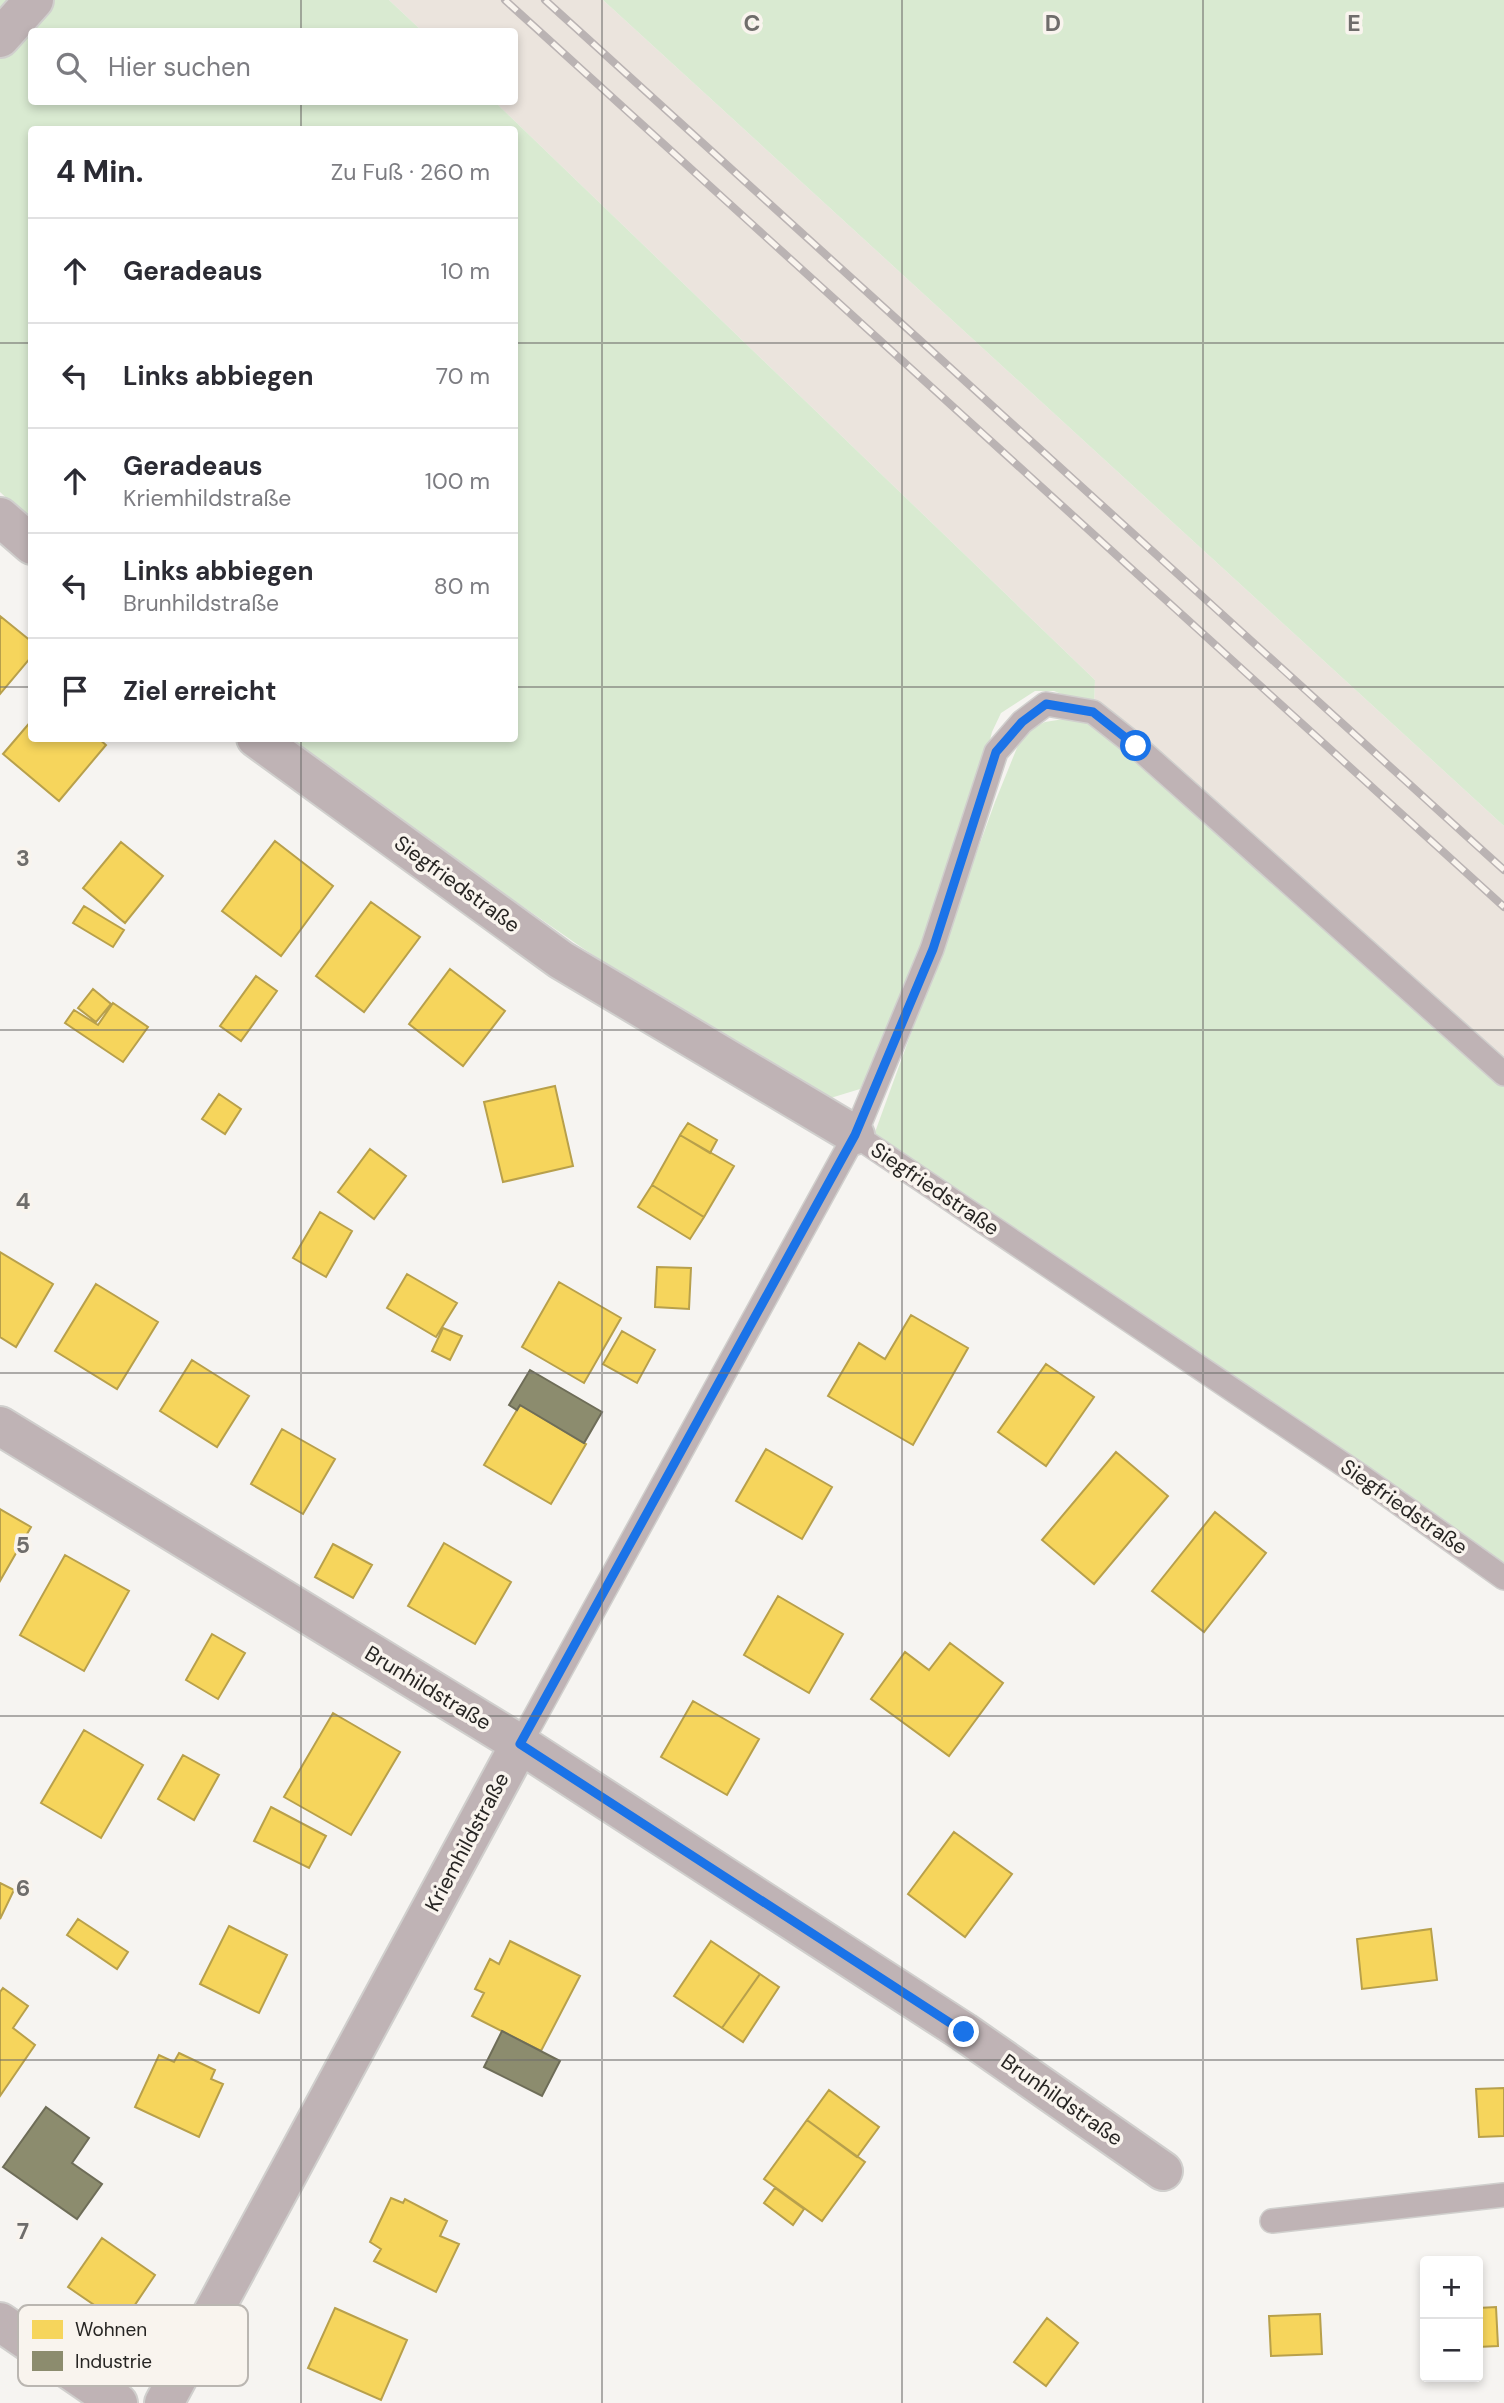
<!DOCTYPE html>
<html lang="de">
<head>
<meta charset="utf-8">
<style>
  body { margin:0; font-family:"DM Sans",sans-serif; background:#f7f7f7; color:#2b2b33 }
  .controls { position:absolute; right:21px; bottom:21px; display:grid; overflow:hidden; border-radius:7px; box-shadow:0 4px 10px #0003 }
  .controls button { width:63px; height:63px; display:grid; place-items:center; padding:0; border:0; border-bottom:2px solid #e1e1e2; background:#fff; color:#2b2b33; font:35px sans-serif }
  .stop { position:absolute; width:21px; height:21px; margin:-16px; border:5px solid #1a73e8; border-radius:50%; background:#fff }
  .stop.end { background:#1a73e8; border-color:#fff; box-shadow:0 2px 7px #0008 }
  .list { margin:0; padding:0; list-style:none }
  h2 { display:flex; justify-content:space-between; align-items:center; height:91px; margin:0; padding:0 28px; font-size:30px }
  h2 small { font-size:23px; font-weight:400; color:#7c7c81 }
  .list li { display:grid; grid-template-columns:46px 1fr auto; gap:21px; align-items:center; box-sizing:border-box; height:105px; padding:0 28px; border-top:2px solid #e1e1e2 }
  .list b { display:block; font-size:26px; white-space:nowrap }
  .list p { margin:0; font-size:23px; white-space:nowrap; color:#7c7c81 }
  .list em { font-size:23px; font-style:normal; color:#7c7c81 }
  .icon { flex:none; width:38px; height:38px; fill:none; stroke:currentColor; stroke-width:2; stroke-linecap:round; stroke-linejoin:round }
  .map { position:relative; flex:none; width:1504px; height:2403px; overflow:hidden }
  .search { position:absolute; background:#fff; box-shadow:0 4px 10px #0003; left:28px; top:28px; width:490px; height:77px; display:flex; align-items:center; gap:18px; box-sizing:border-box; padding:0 24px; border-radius:7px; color:#7c7c81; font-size:26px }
  .panel { position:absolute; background:#fff; box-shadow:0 4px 10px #0003; left:28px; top:126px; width:490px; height:616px; border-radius:7px }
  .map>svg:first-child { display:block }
</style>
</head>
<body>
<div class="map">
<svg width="1504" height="2403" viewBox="0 0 1504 2403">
  <rect width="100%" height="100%" fill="#f6f4f1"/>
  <path fill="#ebe4dd" d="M 389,0 L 603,0 L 1504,826 L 1504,1062 L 1094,707 L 1095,680 L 495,102 L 514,102 L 514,32 L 422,31 Z"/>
  <path fill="#d9ead1" d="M 0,0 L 389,0 L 422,31 L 32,32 L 32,102 L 495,102 L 1095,680 L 1094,707 L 1054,691 L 1035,691 L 1001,713 L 992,732 L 976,795 L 927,938 L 891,1026 L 860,1089 L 824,1100 L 765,1068 L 581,947 L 282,739 L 514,738 L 514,130 L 32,130 L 31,521 L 0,492 Z
    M 603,0 L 1504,0 L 1504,826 Z
    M 1070,718 L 1095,724 L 1504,1083 L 1504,1578 L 874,1135 L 995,802 L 1023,733 L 1045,722 Z"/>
  <path fill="#f6d55c" stroke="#b8a04b" stroke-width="2" d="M 0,616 L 32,642 L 32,656 L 0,694 Z
    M 32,720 L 32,738 L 98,738 L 106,745 L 59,801 L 3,754 Z
    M 275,841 L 333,886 L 281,956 L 222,911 Z
    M 121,842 L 163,876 L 125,923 L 83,888 Z
    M 371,902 L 420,937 L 364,1012 L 316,976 Z
    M 84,906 L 124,930 L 113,947 L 73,923 Z
    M 450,969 L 505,1011 L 463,1066 L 409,1024 Z
    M 256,976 L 277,991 L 241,1041 L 220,1026 Z
    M 93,989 L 111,1004 L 96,1022 L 78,1008 Z
    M 113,1003 L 148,1027 L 123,1062 L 65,1023 L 74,1010 L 98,1025 Z
    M 555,1086 L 573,1166 L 503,1182 L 484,1102 Z
    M 219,1094 L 241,1109 L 225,1134 L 202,1119 Z
    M 688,1123 L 717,1140 L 710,1153 L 680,1135 Z
    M 680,1135 L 734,1166 L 704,1217 L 652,1185 Z
    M 370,1149 L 406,1176 L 374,1219 L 338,1192 Z
    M 652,1185 L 704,1217 L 690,1239 L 638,1207 Z
    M 320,1212 L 352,1231 L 326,1277 L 293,1258 Z
    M 0,1252 L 53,1284 L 16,1347 L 0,1337 Z
    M 657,1267 L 691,1268 L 689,1309 L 655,1307 Z
    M 407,1274 L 457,1303 L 436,1337 L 387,1308 Z
    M 559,1282 L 621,1318 L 584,1383 L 522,1347 Z
    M 96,1284 L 158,1322 L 117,1389 L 55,1351 Z
    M 911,1315 L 968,1348 L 913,1445 L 828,1396 L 859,1343 L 885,1359 Z
    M 443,1328 L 462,1336 L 450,1360 L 432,1351 Z
    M 622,1331 L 655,1350 L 637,1383 L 603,1364 Z
    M 192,1360 L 249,1396 L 217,1447 L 160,1411 Z
    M 1046,1364 L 1094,1397 L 1046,1466 L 998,1432 Z
    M 520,1405 L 586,1444 L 551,1504 L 484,1465 Z
    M 282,1429 L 335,1459 L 303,1514 L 251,1484 Z
    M 766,1449 L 832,1487 L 802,1539 L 736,1501 Z
    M 1116,1452 L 1168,1496 L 1094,1584 L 1042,1540 Z
    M 0,1509 L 31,1527 L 0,1581 Z
    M 1215,1512 L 1266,1553 L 1204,1632 L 1152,1591 Z
    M 444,1543 L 511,1582 L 475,1644 L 408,1606 Z
    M 333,1544 L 372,1565 L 353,1598 L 315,1577 Z
    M 65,1555 L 129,1591 L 84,1671 L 20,1635 Z
    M 778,1596 L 843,1634 L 809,1693 L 744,1655 Z
    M 212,1634 L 245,1653 L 218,1699 L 186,1680 Z
    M 950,1643 L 1003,1683 L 949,1756 L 871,1699 L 905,1652 L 929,1670 Z
    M 693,1701 L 759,1739 L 727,1795 L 661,1757 Z
    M 333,1713 L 400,1752 L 351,1835 L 284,1797 Z
    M 84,1730 L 143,1765 L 101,1838 L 41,1803 Z
    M 183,1755 L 219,1775 L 194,1820 L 158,1799 Z
    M 271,1807 L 326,1836 L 309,1868 L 254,1841 Z
    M 954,1832 L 1012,1874 L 965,1937 L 908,1894 Z
    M 0,1883 L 14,1890 L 0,1919 Z
    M 78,1919 L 128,1952 L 117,1969 L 67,1935 Z
    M 229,1926 L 287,1955 L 259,2013 L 200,1984 Z
    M 1431,1929 L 1437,1980 L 1362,1989 L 1357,1939 Z
    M 510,1941 L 580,1976 L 541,2051 L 472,2016 L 484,1993 L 475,1989 L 490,1959 L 499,1964 Z
    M 711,1941 L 760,1974 L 722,2028 L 674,1996 Z
    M 760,1974 L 779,1987 L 743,2042 L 722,2028 Z
    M 3,1988 L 28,2006 L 13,2028 L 35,2045 L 0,2096 L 0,1992 Z
    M 179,2053 L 215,2070 L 211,2079 L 223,2084 L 199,2137 L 135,2107 L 159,2055 L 174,2062 Z
    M 1504,2088 L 1504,2136 L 1479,2137 L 1476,2089 Z
    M 829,2090 L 879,2127 L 857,2157 L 807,2120 Z
    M 807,2120 L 865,2162 L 822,2221 L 764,2179 Z
    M 775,2188 L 804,2209 L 793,2225 L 764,2203 Z
    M 391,2198 L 403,2203 L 405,2199 L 447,2221 L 440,2236 L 459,2244 L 436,2292 L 374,2261 L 381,2249 L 370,2242 Z
    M 102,2238 L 155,2275 L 122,2324 L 68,2287 Z
    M 1496,2307 L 1498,2346 L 1478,2347 L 1478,2308 Z
    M 335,2308 L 407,2340 L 381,2400 L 308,2368 Z
    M 1320,2314 L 1322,2354 L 1271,2356 L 1269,2316 Z
    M 1047,2318 L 1078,2343 L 1046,2386 L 1014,2362 Z"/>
  <path fill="#8c8c6e" stroke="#6e6d58" stroke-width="2" d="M 530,1370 L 602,1412 L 584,1443 L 520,1405 L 517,1410 L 509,1405 Z
    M 502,2031 L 560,2061 L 542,2096 L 484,2067 Z
    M 46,2107 L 89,2138 L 72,2163 L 102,2184 L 77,2219 L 3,2167 Z"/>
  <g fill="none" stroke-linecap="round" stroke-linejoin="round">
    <g stroke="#d0cfcd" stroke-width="26">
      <path id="lane" d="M 855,1135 L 1365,1479 L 1504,1578
        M 520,1744 L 855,1135 L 932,949 L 996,752 L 1022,722 L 1046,704 L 1093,712 L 1136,746 L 1504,1074
        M 1272,2221 L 1504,2195"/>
    </g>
    <g stroke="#d0cfcd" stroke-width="42">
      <path id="street" d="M 0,38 L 34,0
        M 0,517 L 32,545
        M 256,738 L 561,960 L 855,1135
        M 0,1426 L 520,1744 L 964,2032 L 1163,2171
        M 0,2322 L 118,2403
        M 164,2403 L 520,1744"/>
    </g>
    <use href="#lane" stroke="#bfb3b5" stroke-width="23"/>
    <use href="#street" stroke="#bfb3b5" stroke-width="38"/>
    <g stroke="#bab3b3" stroke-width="8">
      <path id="rail" d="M 505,0 L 1504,907
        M 545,0 L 1504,870"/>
    </g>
    <use href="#rail" stroke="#f9f4ee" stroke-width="5" stroke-dasharray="16" stroke-linecap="butt"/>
  </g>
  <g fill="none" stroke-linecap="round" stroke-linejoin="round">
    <path stroke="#1a73e8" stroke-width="9" d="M 964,2032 L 520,1744 L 855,1135 L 933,949 L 996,752 L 1022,722 L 1046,704 L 1093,712 L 1136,746"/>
  </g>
  <path fill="none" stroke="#6f6d6b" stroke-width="2" stroke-opacity="0.55" d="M 301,0 L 301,32M 602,0 L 602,2403M 902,0 L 902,2403M 1203,0 L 1203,2403M 301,102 L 301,130M 0,343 L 32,343M 514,343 L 1504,343M 0,687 L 32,687M 514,687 L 1504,687M 301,738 L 301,2403M 0,1030 L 1504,1030M 0,1373 L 1504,1373M 0,1716 L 1504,1716M 0,2060 L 1504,2060"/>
  <g text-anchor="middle" stroke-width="7" stroke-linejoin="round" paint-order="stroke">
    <g font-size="21" fill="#272523" stroke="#f9f4ee">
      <text transform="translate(457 884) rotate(36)" y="7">Siegfriedstraße</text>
      <text transform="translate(935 1189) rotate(34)" y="7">Siegfriedstraße</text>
      <text transform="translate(1404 1507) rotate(35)" y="7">Siegfriedstraße</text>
      <text transform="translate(428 1688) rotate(31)" y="7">Brunhildstraße</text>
      <text transform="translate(467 1842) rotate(-62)" y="7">Kriemhildstraße</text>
      <text transform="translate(1062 2100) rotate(35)" y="7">Brunhildstraße</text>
    </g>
  </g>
  <rect x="18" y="2305" width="230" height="81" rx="10" fill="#f9f4ee" stroke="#bab6b1" stroke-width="2"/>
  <rect x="32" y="2320" width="31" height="19" fill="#f6d55c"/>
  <rect x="32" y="2351" width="31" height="20" fill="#8c8c6e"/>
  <g font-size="19" fill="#272523">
    <text x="75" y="2336">Wohnen</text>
    <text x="75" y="2368">Industrie</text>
  </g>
  <g font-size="23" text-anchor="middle" font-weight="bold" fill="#6f6d6b" stroke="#f9f4ee" stroke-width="7" stroke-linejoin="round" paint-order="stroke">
    <text x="752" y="31">C</text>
    <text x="1053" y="31">D</text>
    <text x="1354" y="31">E</text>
    <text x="23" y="866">3</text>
    <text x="23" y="1209">4</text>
    <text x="23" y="1553">5</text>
    <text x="23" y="1896">6</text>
    <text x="23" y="2239">7</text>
  </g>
</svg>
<div class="controls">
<button>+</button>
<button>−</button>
</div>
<div class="stop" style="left:1136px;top:746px"></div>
<div class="stop end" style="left:964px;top:2032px"></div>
<div class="search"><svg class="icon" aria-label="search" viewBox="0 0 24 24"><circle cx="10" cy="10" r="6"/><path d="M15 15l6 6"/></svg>Hier suchen</div>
<section class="panel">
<h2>4 Min.<small>Zu Fuß · 260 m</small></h2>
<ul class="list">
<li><svg class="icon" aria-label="ahead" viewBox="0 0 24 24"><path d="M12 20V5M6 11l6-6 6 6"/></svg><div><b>Geradeaus</b></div><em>10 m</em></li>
<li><svg class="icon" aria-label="left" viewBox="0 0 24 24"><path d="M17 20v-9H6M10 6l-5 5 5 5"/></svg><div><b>Links abbiegen</b></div><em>70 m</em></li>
<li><svg class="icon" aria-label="ahead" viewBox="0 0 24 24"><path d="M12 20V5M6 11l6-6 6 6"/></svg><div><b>Geradeaus</b><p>Kriemhildstraße</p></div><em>100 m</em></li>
<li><svg class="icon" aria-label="left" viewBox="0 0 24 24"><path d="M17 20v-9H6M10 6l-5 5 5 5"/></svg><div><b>Links abbiegen</b><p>Brunhildstraße</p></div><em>80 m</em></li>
<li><svg class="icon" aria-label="arrive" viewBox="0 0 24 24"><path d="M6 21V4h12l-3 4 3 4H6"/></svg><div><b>Ziel erreicht</b></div></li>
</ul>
</section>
</div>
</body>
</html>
